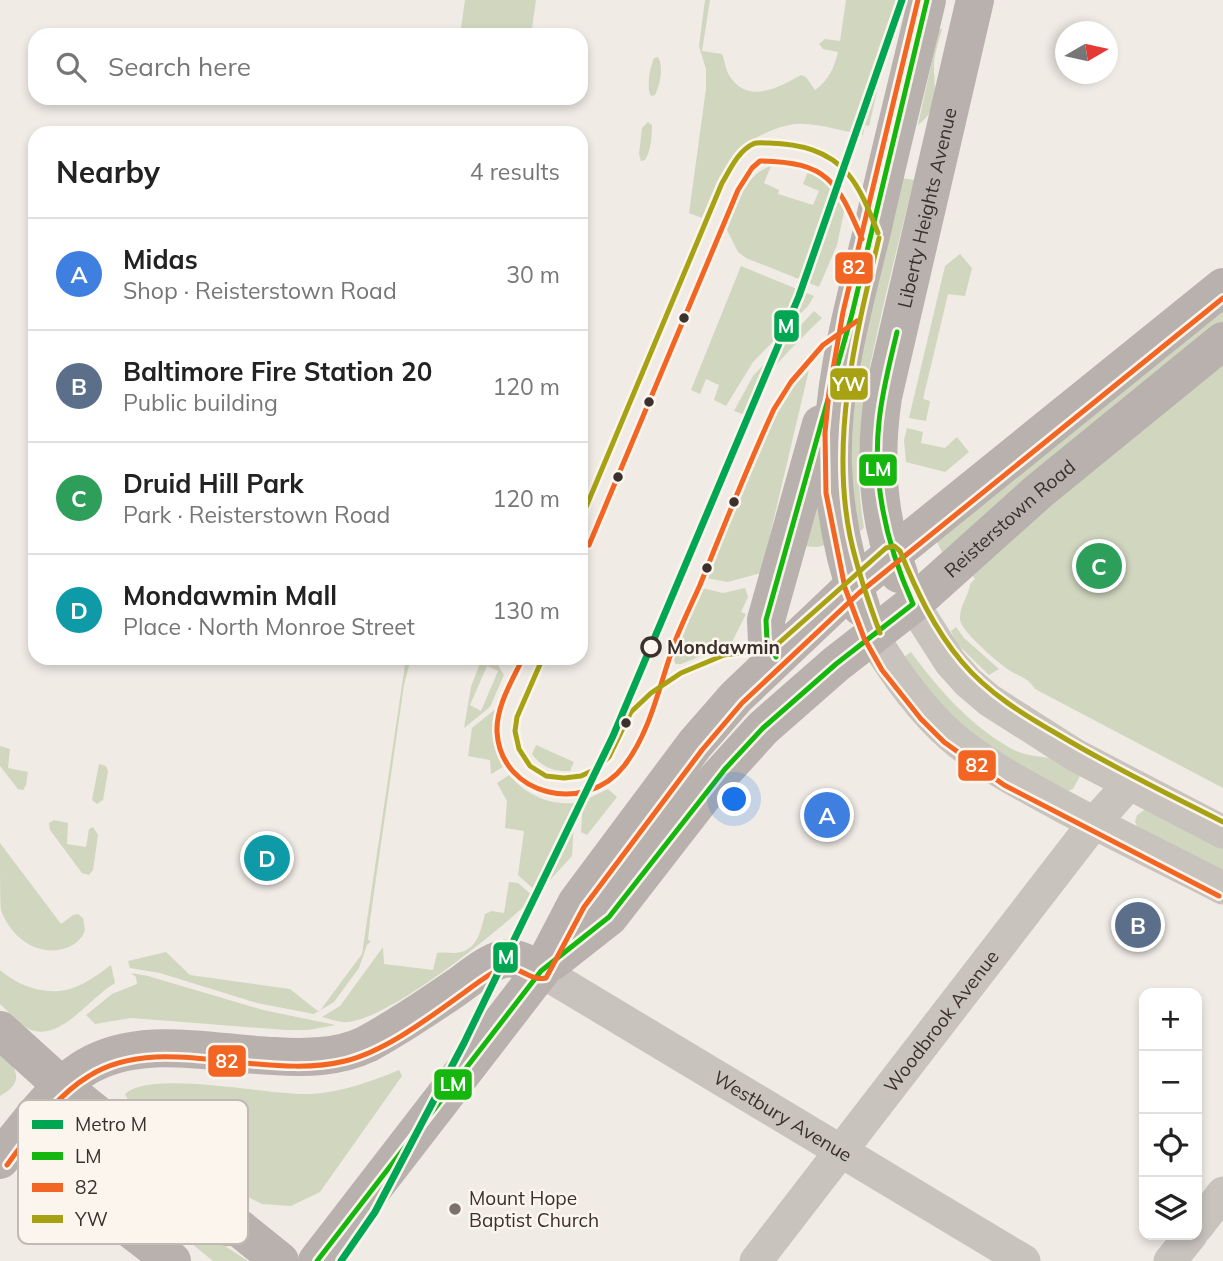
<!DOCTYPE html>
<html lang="en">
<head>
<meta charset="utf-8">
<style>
  body { margin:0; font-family:Mulish,sans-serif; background:#f2f2f2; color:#222 }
  .controls { position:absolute; right:21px; bottom:21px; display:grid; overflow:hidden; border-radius:14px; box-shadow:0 4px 10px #0003 }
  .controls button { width:63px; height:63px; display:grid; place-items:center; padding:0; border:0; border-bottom:2px solid #e0e0e0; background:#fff; color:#222; font:35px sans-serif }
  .compass { position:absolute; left:1055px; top:21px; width:63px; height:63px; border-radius:50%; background:#fff; box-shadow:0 4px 10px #0003; rotate:81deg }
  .you { position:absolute; left:735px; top:800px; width:24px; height:24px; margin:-18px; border:5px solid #fff; border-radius:50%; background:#1a73e8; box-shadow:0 0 0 10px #1a73e833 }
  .badge { display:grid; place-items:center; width:46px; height:46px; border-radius:50%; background:#2563eb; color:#fff; font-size:23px; font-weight:700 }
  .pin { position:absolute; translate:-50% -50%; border:4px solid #fff; box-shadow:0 2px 7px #0006 }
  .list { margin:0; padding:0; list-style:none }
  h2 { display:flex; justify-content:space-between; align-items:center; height:91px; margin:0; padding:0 28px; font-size:30px }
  h2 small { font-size:23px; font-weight:400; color:#767676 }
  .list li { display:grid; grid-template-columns:46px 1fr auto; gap:21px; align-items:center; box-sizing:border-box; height:112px; padding:0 28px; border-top:2px solid #e0e0e0 }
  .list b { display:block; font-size:26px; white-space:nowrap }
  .list p { margin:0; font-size:23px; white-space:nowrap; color:#767676 }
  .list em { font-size:23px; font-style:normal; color:#767676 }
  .icon { flex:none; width:38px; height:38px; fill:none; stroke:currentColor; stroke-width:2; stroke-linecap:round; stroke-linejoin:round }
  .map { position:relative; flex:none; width:1223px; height:1261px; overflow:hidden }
  .search { position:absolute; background:#fff; box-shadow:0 4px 10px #0003; left:28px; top:28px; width:560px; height:77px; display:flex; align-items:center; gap:18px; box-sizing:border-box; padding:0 24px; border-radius:21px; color:#767676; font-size:26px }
  .panel { position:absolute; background:#fff; box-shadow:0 4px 10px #0003; left:28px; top:126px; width:560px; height:539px; border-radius:21px }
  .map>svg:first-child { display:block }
</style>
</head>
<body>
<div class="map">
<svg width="1223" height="1261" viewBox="0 0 1223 1261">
  <rect width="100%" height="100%" fill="#f0ebe5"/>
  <path fill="#d1d6bf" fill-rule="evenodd" d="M 465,0 L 536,0 L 531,35 L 460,35 Z
    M 705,0 L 710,0 L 702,51 L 722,54 C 725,61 725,68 729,75 C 747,105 778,88 801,75 L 806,77 L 815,90 C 829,80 834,68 838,52 L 823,49 L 819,44 L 825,39 L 840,41 L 846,0 L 898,0 L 869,126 L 865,125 L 863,135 C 843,131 824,125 804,124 C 791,123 780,127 768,132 C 727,148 718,181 702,218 L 689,213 L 706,89 L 706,69 L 699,46 Z
    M 939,29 L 942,29 C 939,40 935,52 934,63 C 933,87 942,107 918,125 Z
    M 658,57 C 664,66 660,86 655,95 L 651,96 C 646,88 650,67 654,58 Z
    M 648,122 L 652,125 C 652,136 651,151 645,160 L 641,161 L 639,154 L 642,128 Z
    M 771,166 L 764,183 L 779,190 L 778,194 L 813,205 L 819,191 L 803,184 L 809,169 C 825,178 836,191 845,207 L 837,245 L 819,287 L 746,258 L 738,252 L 727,230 C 736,206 744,175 771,166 Z
    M 902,178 L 914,180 C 903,225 891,271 881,316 C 864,390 851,452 864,528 L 854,536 L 849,408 Z
    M 960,254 L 972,268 L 965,296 L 948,294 L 923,399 L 930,401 L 926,421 L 909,418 L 945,266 Z
    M 741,266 L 814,296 L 808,306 L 753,362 L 726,406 L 714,400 L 719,385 L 706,379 L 700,394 L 691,390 Z
    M 1223,306 L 1223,323 L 942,552 L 937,542 Z
    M 814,311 L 822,318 C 791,348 762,375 745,415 L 734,411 L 753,376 Z
    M 1223,356 L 1223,788 L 1035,689 C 1028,679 1024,678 1014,673 C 1003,668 961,631 960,620 C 959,606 969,596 970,584 L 975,579 L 972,575 L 976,559 Z
    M 809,370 L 761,573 L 728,582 L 706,578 L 777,413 L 793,387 Z
    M 907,428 L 923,432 L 921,443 L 945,448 L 957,437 L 969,452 L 945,472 L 906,462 L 904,440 Z
    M 815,479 L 829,544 L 818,547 L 799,546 Z
    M 702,588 L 723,593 L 745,588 L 748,597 L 741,612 L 746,614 L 731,644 L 681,664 L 676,664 L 673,659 L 675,655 Z
    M 956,627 L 964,638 L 999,669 L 989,675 L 957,644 L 951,631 Z
    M 911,652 C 939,690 973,729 1016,751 C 1030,757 1044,756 1058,760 C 1066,763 1073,771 1080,776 L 1073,789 L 1068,791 L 1005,758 L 962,728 L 901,659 Z
    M 406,658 L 411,658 L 404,685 L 370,920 L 368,940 L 371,941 L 367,945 L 359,968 L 334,1002 L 314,1014 L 257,1003 L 160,973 L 130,968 L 128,961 L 166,952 L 190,975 L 290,989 L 319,1012 L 362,954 Z
    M 482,658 L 494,658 L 504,675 L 490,707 L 464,728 L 471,687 ZM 487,666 L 498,671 L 481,711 L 470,705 Z
    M 498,707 C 491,729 492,747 503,767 L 491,774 L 490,760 L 468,756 L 472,728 Z
    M 536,745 L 574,762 L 570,771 C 555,772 541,767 532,754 Z
    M 0,746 L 10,749 L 8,768 L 28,772 L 26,785 L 23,790 L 18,789 L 0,766 Z
    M 99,764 L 106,766 L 108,771 L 103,800 L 97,804 L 92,800 Z
    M 509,775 C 527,795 548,805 575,803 L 572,856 L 538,893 L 518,875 L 524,831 L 505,828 L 507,801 L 497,783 Z
    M 608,789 L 617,797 L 587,835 L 581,832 L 583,801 Z
    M 1147,808 L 1223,844 L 1223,873 L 1138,828 L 1135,822 L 1137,815 Z
    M 54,820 L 68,823 L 67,844 L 86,847 L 89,829 L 93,827 L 98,835 L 93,870 L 89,875 L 82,873 L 50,830 L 49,823 Z
    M 0,843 L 61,924 L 73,915 L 78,914 L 83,918 L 85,930 C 82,939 75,945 66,948 C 37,958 10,936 1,910 C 0,897 0,859 0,843 Z
    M 509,882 L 518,883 L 534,897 C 500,930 393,1017 348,1022 C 340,1023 330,1019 322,1017 L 340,1006 L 383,947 L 384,964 L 433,970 L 437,953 C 443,952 449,953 455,953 C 478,951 480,932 485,914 L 492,911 L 504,913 Z
    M 111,965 L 115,983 C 89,998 60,1043 29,1029 C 18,1024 9,1012 0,1004 L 0,970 C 20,988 52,998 78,986 C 90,981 101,972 111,965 Z
    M 131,973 L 148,976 L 263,1010 L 336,1025 L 308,1030 L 286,1030 L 131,1018 L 95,1024 L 86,1015 L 112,994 L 137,984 L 136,977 Z
    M 0,1049 C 14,1066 28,1081 0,1096 Z
    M 399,1070 L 402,1076 L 320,1192 L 291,1206 L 262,1204 L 250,1198 L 130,1104 L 125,1094 C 152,1069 270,1096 311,1094 C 342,1092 370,1082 399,1070 Z
    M 169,1225 L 214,1239 L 248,1261 L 213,1261 Z"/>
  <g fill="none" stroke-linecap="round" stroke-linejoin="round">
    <g stroke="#c9c3be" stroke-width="33">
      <path d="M 913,604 L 950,662 L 968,682 L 989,700 L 1075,755 L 1223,832"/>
      <path d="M 872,635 C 894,672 919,708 951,736 C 984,765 1022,784 1060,805 C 1114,834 1169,860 1223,888"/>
      <path id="s1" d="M 541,971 L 1024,1261"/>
      <path d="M 1197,1227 L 1223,1193"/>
      <path id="s2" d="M 756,1261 L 1094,823 L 1129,784"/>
      <path d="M 1170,1261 L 1191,1235"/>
    </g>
    <g stroke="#b8b1ad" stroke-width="38">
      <path id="s3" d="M 899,574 C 877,517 874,457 883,397 L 975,0"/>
      <path d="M 861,607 C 845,562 835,515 833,467 C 830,387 854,305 873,227 C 890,151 909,76 927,0"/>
      <path d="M 776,657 L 767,641 L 766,620 L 821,424"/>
      <path id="s4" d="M 553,961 L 609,917 L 713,783 L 763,728 L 836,664 L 913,604 L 1039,491 L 1223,341"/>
      <path d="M 0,1030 L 62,1086 L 280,1261"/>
      <path d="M 15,1140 L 91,1156 L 111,1168 L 162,1205 L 182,1215 L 228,1227"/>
      <path d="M 21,1145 L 172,1261"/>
      <path d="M 0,1160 C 21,1132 56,1085 86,1067 C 142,1034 213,1054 274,1056 C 305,1058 338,1058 367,1044 C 398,1027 428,1007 457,987 C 469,979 483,966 497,961 C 513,954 527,963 541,971"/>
      <path d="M 317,1261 L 541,971 L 577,902 L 695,744 L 736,697 L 853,586 L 1223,287"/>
    </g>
    <g stroke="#fbf5ee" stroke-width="10">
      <path id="bus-1" d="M 897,332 C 890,362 882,391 879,422 C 872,486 887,546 913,604
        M 776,657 L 767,641 L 766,620 L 852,314 L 927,0
        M 317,1261 L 541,971 L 609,917 L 725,769 L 763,728 L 836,664 L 913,604"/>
    </g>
    <g stroke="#fbf5ee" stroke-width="10">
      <path id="bus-2" d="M 918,0 L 843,312 L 829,392 L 825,433 L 826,493 L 845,588 L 864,638 L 882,670 L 921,719 L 944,742 L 1004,785 L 1219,896
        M 589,545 L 738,190 L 752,168 L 760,161 C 828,162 837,181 862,239
        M 523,658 C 512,681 496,706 497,732 C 501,797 586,815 624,766 C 652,730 660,681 676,639 C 683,621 692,603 700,585 C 724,526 747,467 774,409 L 791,382 L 823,345 L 857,321
        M 7,1165 C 30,1134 55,1096 89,1076 C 135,1047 194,1058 245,1063 C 278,1066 313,1069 345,1061 C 386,1051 430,1017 465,992 C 476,984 487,975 500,969 C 520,964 530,982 546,978 L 584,907 L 702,750 L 742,703 L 859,593 L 1223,298"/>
    </g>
    <g stroke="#fbf5ee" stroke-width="10">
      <path id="bus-3" d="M 879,238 C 856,334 830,437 850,536 C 857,569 868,601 880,633
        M 581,519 L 722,183 C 730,170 738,151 753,144 C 757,142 764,143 769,143 C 799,144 828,150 848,174 C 862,191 870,213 878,233
        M 541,662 L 517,717 L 515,731 L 519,749 L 530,766 L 546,776 L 564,778 L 581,776 L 596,769 L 609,757 L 631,712 L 651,693 L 681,673 L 724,655 L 772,649 L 886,548 L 894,546 L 900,551 C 916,590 934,629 962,662 C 988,693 1024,715 1059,735 C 1112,767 1168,794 1223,822"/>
    </g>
    <use href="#bus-1" stroke="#15b70f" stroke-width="5"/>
    <use href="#bus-2" stroke="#f26522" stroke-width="5"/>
    <use href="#bus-3" stroke="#a7a213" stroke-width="5"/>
    <g stroke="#fbf5ee" stroke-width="12">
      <path id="metro-1" d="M 341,1261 L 375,1212 L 464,1043 L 613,736 L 799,296 L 902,0"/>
    </g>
    <use href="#metro-1" stroke="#00a651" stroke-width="7"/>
  </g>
  <g fill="#3b302b" stroke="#fbf5ee" stroke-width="2.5">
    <circle cx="684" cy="318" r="6"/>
    <circle cx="649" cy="402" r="6"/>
    <circle cx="618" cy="477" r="6"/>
    <circle cx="734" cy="502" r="6"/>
    <circle cx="707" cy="568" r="6"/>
    <circle cx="626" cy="723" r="6"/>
  </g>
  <circle fill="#fbf5ee" stroke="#3b302b" stroke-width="3.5" cx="651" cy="647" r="9"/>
  <circle fill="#7a716c" stroke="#fbf5ee" stroke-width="2.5" cx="455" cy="1209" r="7"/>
  <g text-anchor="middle" stroke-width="5" stroke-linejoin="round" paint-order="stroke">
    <g font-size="19" fill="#3b302b" stroke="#fbf5ee">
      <text dy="7" stroke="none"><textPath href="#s3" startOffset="374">Liberty Heights Avenue</textPath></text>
      <text dy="7" stroke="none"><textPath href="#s4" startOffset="639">Reisterstown Road</textPath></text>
      <text dy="7" stroke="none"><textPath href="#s2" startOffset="303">Woodbrook Avenue</textPath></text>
      <text dy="7" stroke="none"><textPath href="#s1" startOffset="282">Westbury Avenue</textPath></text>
    </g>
    <g font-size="19" font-weight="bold" fill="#3b302b" stroke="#fbf5ee" text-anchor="start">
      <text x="667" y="654">Mondawmin</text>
    </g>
    <g font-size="19" fill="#3b302b" stroke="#fbf5ee" text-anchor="start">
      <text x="469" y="1205">Mount Hope<tspan x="469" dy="22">Baptist Church</tspan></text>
    </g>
  </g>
  <rect x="18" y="1100" width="230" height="144" rx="10" fill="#fbf5ee" stroke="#c1bab4" stroke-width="2"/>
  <rect x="32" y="1120" width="31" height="9" fill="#00a651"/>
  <rect x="32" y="1152" width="31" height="8" fill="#15b70f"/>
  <rect x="32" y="1183" width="31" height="9" fill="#f26522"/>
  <rect x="32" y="1215" width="31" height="8" fill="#a7a213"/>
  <g font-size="19" fill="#3b302b">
    <text x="75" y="1131">Metro M</text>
    <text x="75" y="1163">LM</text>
    <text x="75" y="1194">82</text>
    <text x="75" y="1226">YW</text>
  </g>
  <g stroke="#fbf5ee" stroke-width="2.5">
    <rect x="834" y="251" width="40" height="34" rx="7" fill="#f26522"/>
    <rect x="773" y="309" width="27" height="34" rx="7" fill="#00a651"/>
    <rect x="829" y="367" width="40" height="34" rx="7" fill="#a7a213"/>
    <rect x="858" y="453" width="40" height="34" rx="7" fill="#15b70f"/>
    <rect x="957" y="749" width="40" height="33" rx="7" fill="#f26522"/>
    <rect x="492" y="941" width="27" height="33" rx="7" fill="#00a651"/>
    <rect x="207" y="1044" width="40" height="34" rx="7" fill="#f26522"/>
    <rect x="433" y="1068" width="40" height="33" rx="7" fill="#15b70f"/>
  </g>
  <g font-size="19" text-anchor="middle" font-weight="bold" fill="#fff">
    <text x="854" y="274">82</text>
    <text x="786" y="333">M</text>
    <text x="849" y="391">YW</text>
    <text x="878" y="476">LM</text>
    <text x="977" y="772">82</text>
    <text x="506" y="964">M</text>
    <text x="227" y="1068">82</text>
    <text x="453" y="1091">LM</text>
  </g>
</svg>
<div class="controls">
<button>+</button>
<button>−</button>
<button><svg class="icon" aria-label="locate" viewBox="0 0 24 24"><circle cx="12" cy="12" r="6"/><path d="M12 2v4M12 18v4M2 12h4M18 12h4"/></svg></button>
<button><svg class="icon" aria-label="layers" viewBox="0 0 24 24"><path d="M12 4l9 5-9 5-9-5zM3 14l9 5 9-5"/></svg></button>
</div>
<svg class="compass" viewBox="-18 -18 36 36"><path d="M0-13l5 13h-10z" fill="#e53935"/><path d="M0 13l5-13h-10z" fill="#767676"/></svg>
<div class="you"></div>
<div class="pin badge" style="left:827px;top:815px;background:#3f7fe0">A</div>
<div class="pin badge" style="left:1138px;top:925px;background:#5c6f8a">B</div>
<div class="pin badge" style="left:1099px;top:566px;background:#2e9e5b">C</div>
<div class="pin badge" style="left:267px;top:858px;background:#0f9aa8">D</div>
<div class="search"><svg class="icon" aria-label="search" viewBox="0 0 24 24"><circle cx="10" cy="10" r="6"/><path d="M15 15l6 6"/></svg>Search here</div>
<section class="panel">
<h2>Nearby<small>4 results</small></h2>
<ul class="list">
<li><span class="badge" style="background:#3f7fe0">A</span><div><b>Midas</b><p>Shop · Reisterstown Road</p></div><em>30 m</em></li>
<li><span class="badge" style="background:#5c6f8a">B</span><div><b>Baltimore Fire Station 20</b><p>Public building</p></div><em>120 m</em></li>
<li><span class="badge" style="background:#2e9e5b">C</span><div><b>Druid Hill Park</b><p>Park · Reisterstown Road</p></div><em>120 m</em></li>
<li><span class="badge" style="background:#0f9aa8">D</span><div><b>Mondawmin Mall</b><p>Place · North Monroe Street</p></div><em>130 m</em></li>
</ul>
</section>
</div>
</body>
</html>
